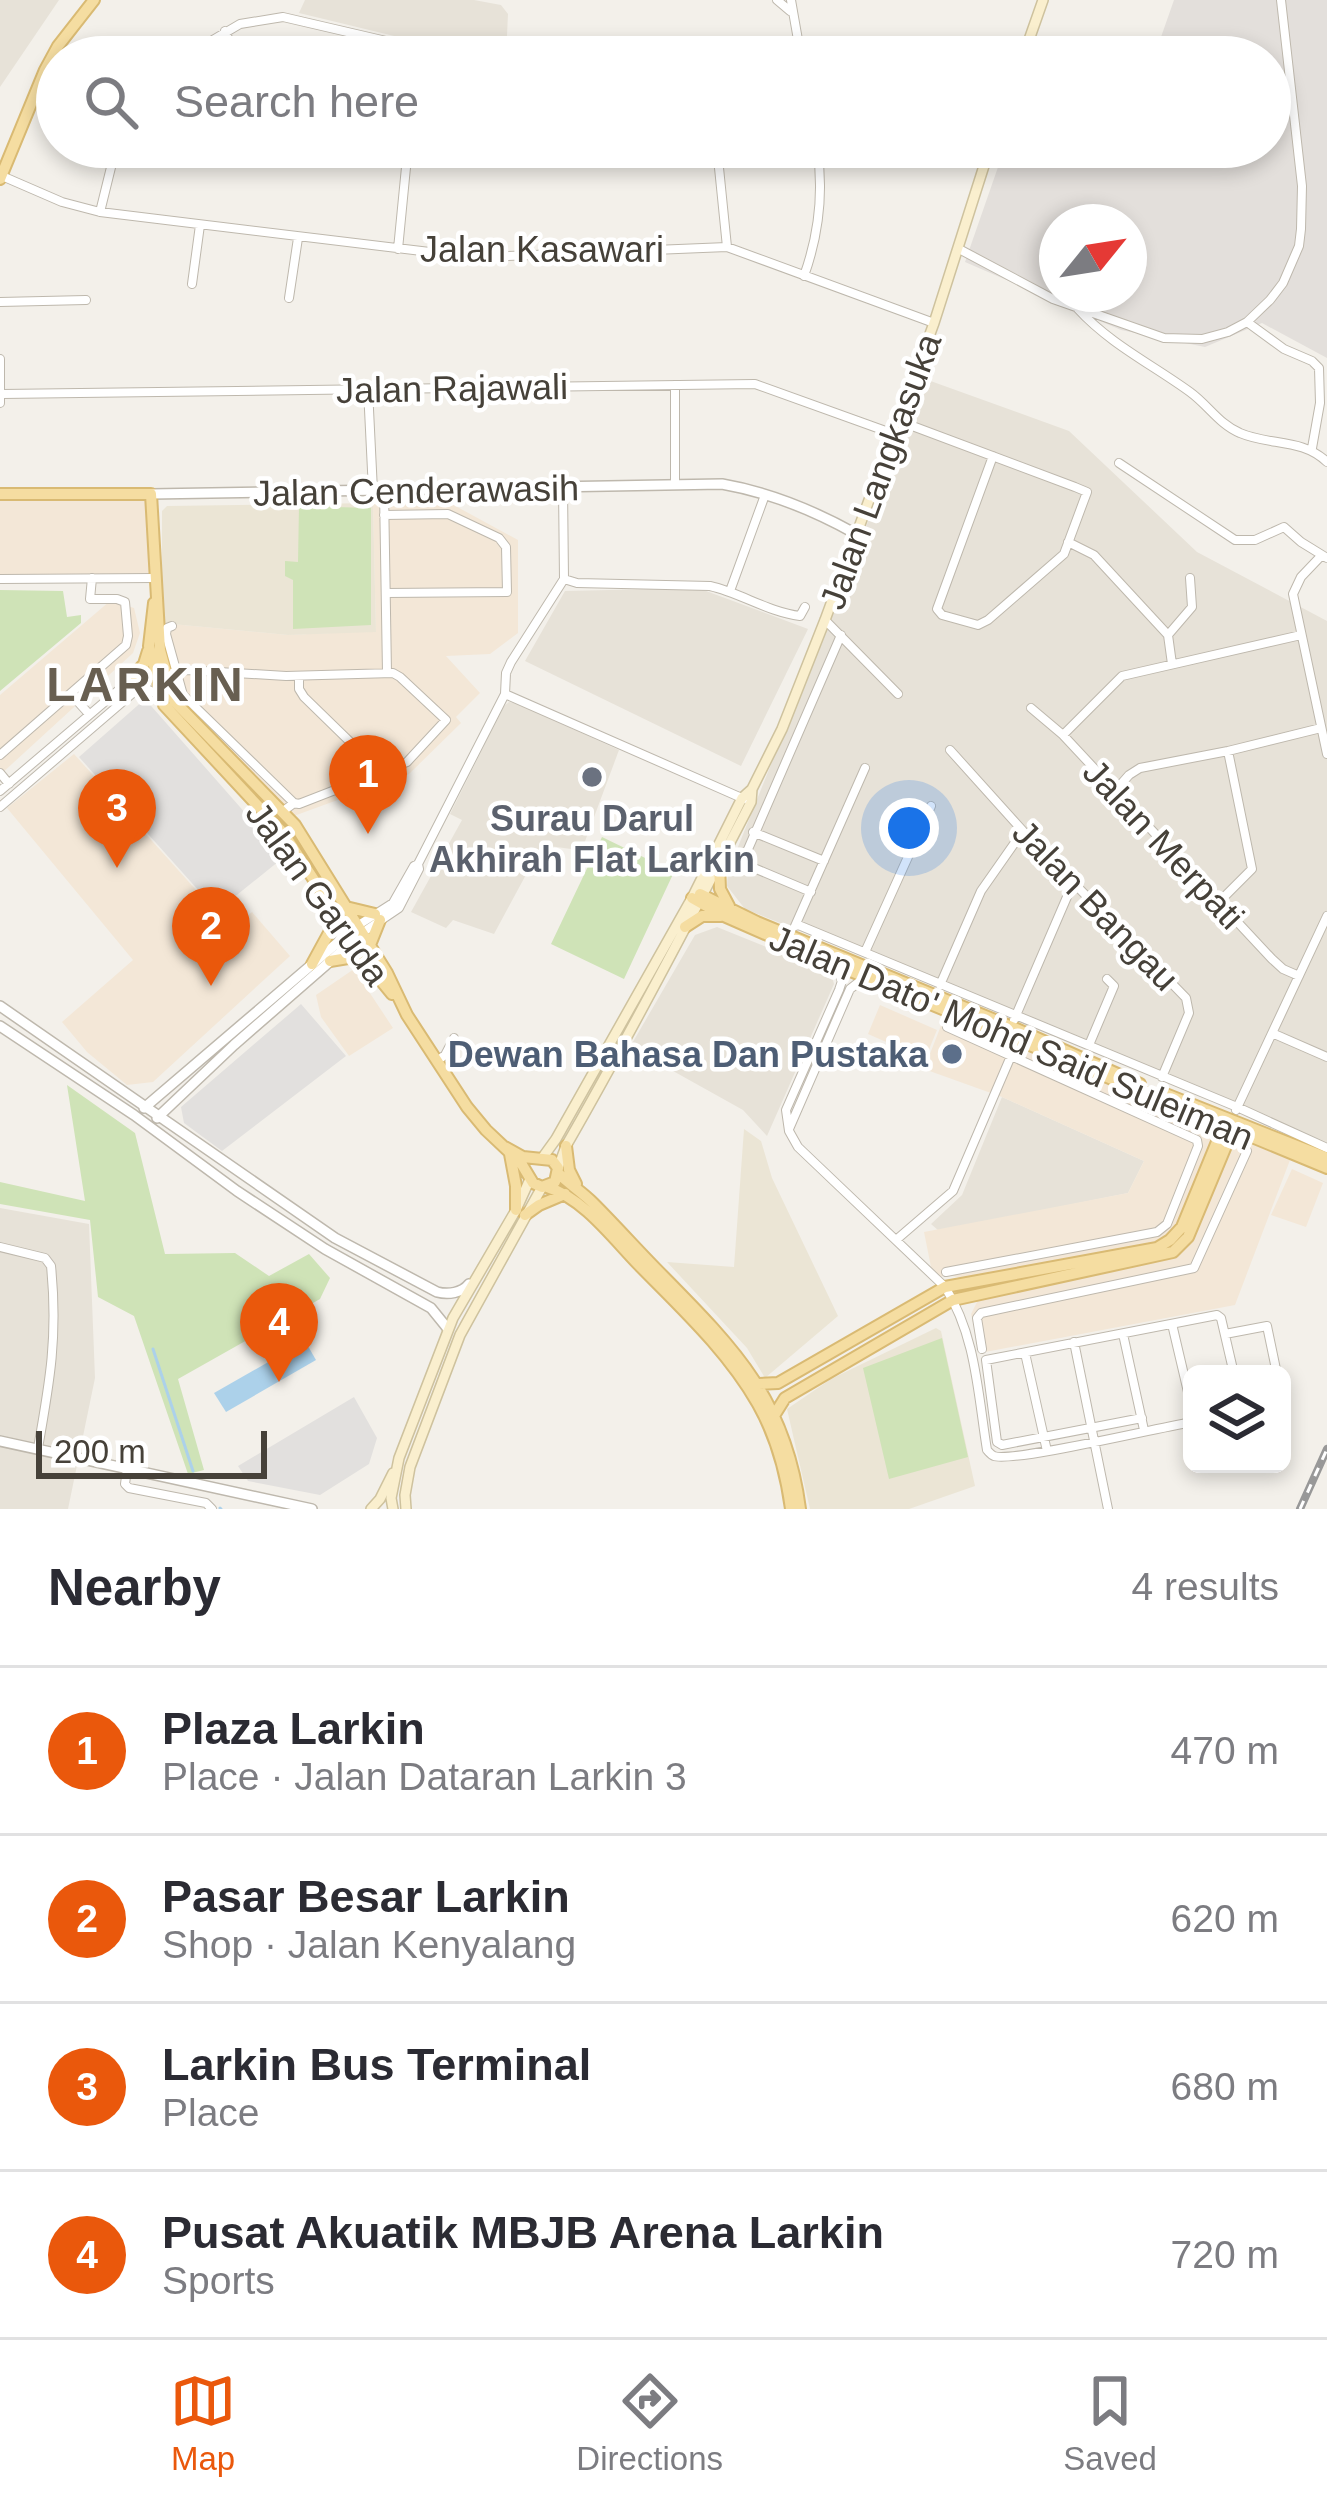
<!DOCTYPE html>
<html lang="en">
<head>
<meta charset="utf-8">
<style>
  body { margin:0; font-family:Arial,sans-serif; background:#f2f2f3; color:#2b2b33 }
  .controls { position:absolute; right:36px; bottom:36px; display:grid; overflow:hidden; border-radius:18px; box-shadow:0 6px 18px #0003 }
  .controls button { width:108px; height:108px; display:grid; place-items:center; padding:0; border:0; border-bottom:3px solid #e1e1e2; background:#fff; color:#2b2b33; font:60px sans-serif }
  .compass { position:absolute; left:1039px; top:204px; width:108px; height:108px; border-radius:50%; background:#fff; box-shadow:0 6px 18px #0003; rotate:60deg }
  .scale { position:absolute; left:36px; bottom:30px; width:231px; box-sizing:border-box; padding-left:12px; border:6px solid #464139; border-top:0; font-size:33px; line-height:42px; white-space:nowrap; color:#464139; -webkit-text-stroke:9px #fff; paint-order:stroke }
  .you { position:absolute; left:909px; top:828px; width:42px; height:42px; margin:-30px; border:9px solid #fff; border-radius:50%; background:#1a73e8; box-shadow:0 0 0 18px #1a73e833 }
  .badge { display:grid; place-items:center; width:78px; height:78px; border-radius:50%; background:#ea580c; color:#fff; font-size:39px; font-weight:700 }
  .pin { position:absolute; translate:-50% -99px; filter:drop-shadow(0 3px 6px #0008) }
  .pin::after { content:''; position:absolute; top:63px; width:42px; height:36px; background:inherit; clip-path:polygon(0 0,100% 0,50% 100%) }
  .list { margin:0; padding:0; list-style:none }
  h2 { display:flex; justify-content:space-between; align-items:center; height:156px; margin:0; padding:0 48px; font-size:51px }
  h2 small { font-size:39px; font-weight:400; color:#7c7c81 }
  .list li { display:grid; grid-template-columns:78px 1fr auto; gap:36px; align-items:center; box-sizing:border-box; height:168px; padding:0 48px; border-top:3px solid #e1e1e2 }
  .list b { display:block; font-size:45px; white-space:nowrap }
  .list p { margin:0; font-size:39px; white-space:nowrap; color:#7c7c81 }
  .list em { font-size:39px; font-style:normal; color:#7c7c81 }
  .icon { flex:none; width:66px; height:66px; fill:none; stroke:currentColor; stroke-width:2; stroke-linecap:round; stroke-linejoin:round }
  .map { position:relative; flex:none; width:1327px; height:1509px; overflow:hidden }
  .search { position:absolute; background:#fff; box-shadow:0 6px 18px #0003; left:36px; right:36px; top:36px; height:132px; display:flex; align-items:center; gap:30px; box-sizing:border-box; padding:0 42px; border-radius:66px; color:#7c7c81; font-size:45px }
  .sheet { height:828px; background:#fff }
  nav { display:flex; justify-content:space-around; align-items:center; box-sizing:border-box; height:168px; border-top:3px solid #e1e1e2; background:#fff; font-size:33px; color:#7c7c81 }
  nav a { display:grid; justify-items:center; gap:6px }
  nav .on { color:#ea580c }
  .map>svg:first-child { display:block }
</style>
</head>
<body>
<div class="map">
<svg width="1327" height="1509" viewBox="0 0 1327 1509">
  <rect width="100%" height="100%" fill="#f3f0ea"/>
  <path fill="#e7e2d8" d="M 0,0 L 59,0 L 0,87 Z
    M 305,0 L 474,0 L 501,5 L 508,14 L 506,56 L 481,57 L 299,13 Z
    M 925,379 L 1069,431 L 1197,552 L 1327,621 L 1327,1142 L 745,909 L 727,886 L 728,872 Z
    M 698,588 L 808,629 L 741,766 L 525,661 L 565,591 Z
    M 509,702 L 516,703 L 619,750 L 584,844 L 571,849 L 542,845 L 494,934 L 453,920 L 446,928 L 411,912 L 462,820 L 450,814 L 504,706 Z
    M 717,927 L 831,973 L 834,984 L 767,1136 L 743,1110 L 630,1047 L 695,935 Z
    M 1002,1097 L 1144,1161 L 1128,1193 L 939,1231 L 931,1224 L 962,1195 Z
    M 0,1208 L 89,1224 L 95,1378 L 68,1509 L 0,1509 Z"/>
  <path fill="#f3e7d7" d="M 0,498 L 147,499 L 150,575 L 0,576 Z
    M 373,503 L 450,503 L 518,540 L 518,633 L 490,654 L 446,656 L 480,693 L 456,717 L 461,723 L 409,774 L 291,817 L 176,698 L 162,639 L 162,623 L 288,635 L 376,631 Z
    M 110,601 L 134,608 L 140,633 L 133,653 L 0,775 L 0,695 Z
    M 74,754 L 231,929 L 252,912 L 290,956 L 153,1082 L 127,1085 L 87,1052 L 62,1022 L 133,960 L 7,808 Z
    M 354,969 L 393,1028 L 349,1056 L 321,1017 L 316,995 Z
    M 880,1005 L 937,1030 L 925,1059 L 868,1034 Z
    M 944,1018 L 1290,1160 L 1235,1305 L 980,1353 L 971,1314 L 977,1302 L 971,1279 L 945,1275 L 941,1277 L 931,1267 L 924,1232 L 1128,1193 L 1144,1161 L 1002,1097 L 924,1069 Z
    M 1292,1169 L 1323,1183 L 1306,1227 L 1271,1215 Z"/>
  <path fill="#e3dfdb" fill-rule="evenodd" d="M 1174,0 L 1327,0 L 1327,358 L 1262,323 L 1205,347 L 1121,330 L 965,262 L 1005,147 L 1270,147 L 1270,57 L 1154,57 ZM 1057,222 L 1129,222 L 1129,294 L 1057,294 Z"/>
  <path fill="#ebe5d5" d="M 373,503 L 376,632 L 288,635 L 162,623 L 162,511 L 167,506 Z
    M 744,1129 L 761,1141 L 772,1178 L 838,1316 L 765,1378 L 747,1348 L 667,1262 L 734,1267 Z
    M 936,1328 L 941,1331 L 975,1486 L 909,1509 L 810,1509 L 787,1409 L 831,1379 Z"/>
  <path fill="#cfe3b7" d="M 299,506 L 371,508 L 371,625 L 293,629 L 293,580 L 285,576 L 285,561 L 298,562 Z
    M 0,590 L 63,591 L 67,617 L 81,615 L 81,623 L 0,691 Z
    M 602,837 L 674,872 L 624,979 L 551,944 Z
    M 67,1085 L 135,1133 L 165,1254 L 235,1253 L 269,1276 L 309,1254 L 330,1278 L 320,1299 L 178,1379 L 204,1470 L 188,1474 L 134,1316 L 98,1297 L 90,1220 L 0,1204 L 0,1182 L 85,1201 Z
    M 942,1338 L 968,1457 L 889,1479 L 863,1368 Z"/>
  <path fill="#e2e0de" d="M 145,699 L 284,857 L 217,911 L 79,757 Z
    M 301,1004 L 346,1056 L 222,1151 L 184,1123 L 181,1107 Z
    M 354,1397 L 377,1438 L 369,1464 L 320,1495 L 248,1481 L 238,1466 Z"/>
  <path fill="#acd1ea" d="M 305,1341 L 316,1360 L 226,1412 L 214,1393 Z"/>
  <g fill="none" stroke-linecap="round" stroke-linejoin="round">
    <path stroke="#acd1ea" stroke-width="3" d="M 153,1349 L 193,1471
      M 220,1508 L 221,1509"/>
    <g stroke="#beb8ad" stroke-width="10">
      <path id="minor" d="M 777,0 L 790,11
        M 791,0 L 801,57
        M 225,31 L 236,57
        M 184,57 L 240,24 L 283,17 L 455,57
        M 655,57 L 696,57
        M 421,147 L 521,158 L 670,153 L 717,148
        M 717,148 L 727,247
        M 2,176 L 62,202 L 100,212 L 438,253 L 483,257 L 727,247 L 934,323
        M 100,212 L 116,147
        M 398,249 L 408,147
        M 959,249 L 1053,299 L 1164,338 L 1202,339 L 1228,332 L 1247,322 L 1270,300 L 1283,283 L 1299,246 L 1301,229 L 1302,186 L 1281,0
        M 804,276 C 819,234 824,192 817,147
        M 192,284 L 200,225
        M 289,298 L 298,238
        M 0,302 L 86,300
        M 1078,309 C 1110,344 1153,365 1190,392 C 1208,405 1220,425 1240,433 C 1270,446 1302,438 1327,462
        M 1247,322 L 1284,349 L 1312,361 L 1319,368 L 1320,403 L 1312,448
        M 0,359 L 0,403
        M 675,385 L 675,485
        M 368,389 L 373,491
        M 2,394 L 755,384 L 894,434
        M 899,421 L 1075,487 L 1087,492 L 1064,554 L 988,620 L 978,625 L 942,615 L 937,609 L 993,456
        M 1119,463 L 1235,540 L 1255,540 L 1284,527 L 1301,542 L 1327,558
        M 384,491 L 387,673
        M 384,515 L 448,514 L 499,538 L 506,547 L 507,592 L 386,593
        M 1068,542 L 1094,555 L 1168,635 L 1172,664
        M 1321,556 L 1301,577 L 1293,594 L 1327,754
        M 0,579 L 155,578
        M 564,579 L 577,583 L 710,586 C 741,593 768,612 800,616 L 805,607
        M 730,591 L 765,495
        M 825,620 L 898,694
        M 172,626 L 167,628 L 166,634 L 183,695 L 294,803
        M 1168,635 L 1192,607 L 1190,578
        M 299,676 L 299,689 L 304,697 L 381,772
        M 71,694 L 89,714
        M 505,694 L 744,799
        M 1031,708 L 1063,735 L 1272,959 L 1283,969 L 1299,976
        M 1063,735 L 1122,676 L 1301,635
        M 950,750 L 1023,831 L 1186,998 L 1189,1013 L 1162,1077
        M 0,755 L 126,645 L 128,636 L 125,602 L 117,599 L 90,599 L 92,578
        M 0,773 L 9,784
        M 0,791 L 128,682 L 140,678 L 186,670 L 286,676 L 393,673 L 400,677 L 446,720 L 407,762 L 299,804 L 294,803 L 282,812
        M 1114,792 L 1129,775 L 1140,768 L 1228,751 L 1321,728
        M 0,807 L 134,692 L 149,690 L 160,696
        M 753,832 L 824,861
        M 725,853 L 742,863 L 811,892
        M 742,863 L 841,635
        M 1218,903 L 1252,869 L 1228,751
        M 796,924 L 1237,1107 L 1327,1148
        M 357,926 L 393,903 L 414,866 L 418,864 L 505,694 L 506,673 L 511,662 L 564,579 L 563,487
        M 795,926 L 865,768
        M 362,933 L 399,908 L 419,869 L 418,864
        M 865,952 L 931,806
        M 837,968 L 842,981 L 839,990 L 786,1110 L 789,1131 L 798,1147 L 945,1287 C 976,1335 978,1395 987,1450 C 989,1452 991,1455 994,1456 C 1011,1463 1162,1427 1192,1422
        M 940,985 L 981,891 L 1023,831
        M 1014,1020 L 1073,883
        M 1272,1033 L 1327,1057
        M 1089,1045 L 1114,986 L 1107,979
        M 437,1061 L 445,1055 L 454,1038
        M 1236,1110 L 1327,916
        M 789,1129 L 850,989 L 864,978
        M 896,1240 L 953,1191 L 1011,1056
        M 0,1247 L 45,1258 L 51,1266 C 58,1335 50,1381 38,1448
        M 946,1272 L 1157,1232 L 1167,1224 L 1198,1146 L 1197,1140 L 947,1027
        M 1172,1324 L 1192,1409
        M 1123,1334 L 1144,1430
        M 1225,1334 L 1267,1326 L 1277,1374
        M 1074,1342 L 1108,1509
        M 982,1349 L 977,1318 L 981,1313 L 1194,1268 L 1247,1151
        M 1025,1353 L 1047,1451
        M 1282,1401 L 1282,1408
        M 1142,1418 L 1002,1445 L 997,1442 L 986,1360 L 1217,1315 L 1221,1318 L 1234,1374
        M 127,1469 L 125,1484 L 129,1488 L 206,1503 L 212,1509"/>
    </g>
    <g stroke="#beb8ad" stroke-width="12">
      <path id="tertiary" d="M 151,494 L 722,484 C 768,492 815,511 856,534
        M 0,1006 L 335,1238 L 437,1292 C 448,1295 462,1293 469,1284
        M 0,1026 L 134,1115 L 237,1191 L 325,1249 L 431,1308 L 448,1329
        M 144,1108 L 350,932
        M 157,1118 L 234,1045 L 358,937
        M 0,1441 L 312,1509"/>
    </g>
    <g stroke="#cec29e" stroke-width="12">
      <path id="secondary" d="M 1023,57 L 1043,0
        M 543,1157 L 556,1139 L 692,898 L 742,798 L 752,789 L 782,729 L 825,620 L 934,323 L 990,147
        M 558,1168 L 566,1146 C 631,1033 691,918 751,802 L 752,789
        M 371,1509 L 380,1499 L 393,1473
        M 393,1509 L 391,1498 L 399,1458 L 453,1318 L 516,1210 L 530,1179
        M 406,1509 L 405,1495 L 410,1467 L 460,1335 L 542,1187"/>
    </g>
    <g stroke="#d9ba73" stroke-width="14">
      <path id="primary" d="M 0,179 L 45,70 L 58,46 L 94,0
        M 0,494 L 151,494 L 160,650 L 174,701 L 295,825 L 387,973 L 407,1015 L 467,1107 L 486,1130 L 521,1163 L 533,1183 L 542,1187 L 555,1182 L 558,1168 L 552,1160 L 523,1157 L 505,1147
        M 154,603 L 149,646 L 164,705 L 284,834 L 374,972 L 392,994
        M 128,682 L 144,664 L 148,651
        M 719,864 L 720,889 L 729,906
        M 700,894 L 757,922 L 1012,1027 L 1140,1084
        M 692,898 L 724,916 L 836,965 L 1327,1168
        M 346,907 L 375,914
        M 685,927 L 702,916 L 721,916
        M 370,945 L 380,920
        M 330,961 L 348,958 L 368,963
        M 312,964 L 330,931 L 335,912
        M 1163,1093 L 1327,1158
        M 566,1146 L 569,1170 L 576,1184
        M 510,1154 L 516,1186 L 516,1210
        M 558,1173 C 569,1184 582,1192 593,1203 C 617,1227 639,1252 663,1276 C 736,1350 786,1401 800,1509
        M 547,1187 C 583,1198 612,1237 638,1264 C 681,1308 727,1350 758,1404 C 776,1436 786,1472 791,1509
        M 525,1215 L 539,1205 L 565,1194
        M 759,1384 L 778,1383 L 945,1287 L 1157,1248 L 1170,1240 L 1182,1227 L 1226,1120
        M 775,1414 L 785,1398 L 953,1300 L 1173,1252 L 1188,1237 L 1236,1122"/>
    </g>
    <use href="#minor" stroke="#fff" stroke-width="8"/>
    <use href="#tertiary" stroke="#fff" stroke-width="9"/>
    <use href="#secondary" stroke="#faefce" stroke-width="9"/>
    <use href="#primary" stroke="#f5dda1" stroke-width="10"/>
    <g stroke="#989898" stroke-width="8">
      <path id="rail" d="M 1300,1509 L 1327,1449"/>
    </g>
    <use href="#rail" stroke="#fff" stroke-width="3" stroke-dasharray="9" stroke-linecap="butt"/>
  </g>
  <circle fill="#6b7280" stroke="#fff" stroke-width="4.5" cx="592" cy="777" r="12"/>
  <circle fill="#5c6f8a" stroke="#fff" stroke-width="4.5" cx="952" cy="1054" r="12"/>
  <g text-anchor="middle" stroke-width="9" stroke-linejoin="round" paint-order="stroke">
    <g font-size="36" fill="#464139" stroke="#fff">
      <text x="542" y="262">Jalan Kasawari</text>
      <text transform="translate(452 388) rotate(-1)" y="13">Jalan Rajawali</text>
      <text transform="translate(880 471) rotate(-70)" y="13">Jalan Langkasuka</text>
      <text transform="translate(416 490) rotate(-1)" y="13">Jalan Cenderawasih</text>
      <text transform="translate(1164 844) rotate(47)" y="13">Jalan Merpati</text>
      <text transform="translate(318 893) rotate(54)" y="13">Jalan Garuda</text>
      <text transform="translate(1096 905) rotate(46)" y="13">Jalan Bangau</text>
      <text transform="translate(1012 1037) rotate(23)" y="13">Jalan Dato' Mohd Said Suleiman</text>
    </g>
    <g font-size="36" font-weight="bold" fill="#5b616d" stroke="#fff">
      <text x="592" y="831">Surau Darul<tspan x="592" dy="41">Akhirah Flat Larkin</tspan></text>
    </g>
    <g font-size="36" font-weight="bold" fill="#4e5e75" stroke="#fff" text-anchor="end">
      <text x="928" y="1067">Dewan Bahasa Dan Pustaka</text>
    </g>
    <g font-size="48" font-weight="bold" letter-spacing="3" fill="#685f51" stroke="#fff">
      <text x="146" y="701">LARKIN</text>
    </g>
  </g>
</svg>
<div class="controls">
<button><svg class="icon" aria-label="layers" viewBox="0 0 24 24"><path d="M12 4l9 5-9 5-9-5zM3 14l9 5 9-5"/></svg></button>
</div>
<svg class="compass" viewBox="-18 -18 36 36"><path d="M0-13l5 13h-10z" fill="#e53935"/><path d="M0 13l5-13h-10z" fill="#7c7c81"/></svg>
<div class="scale">200 m</div>
<div class="you"></div>
<div class="pin badge" style="left:368px;top:834px">1</div>
<div class="pin badge" style="left:211px;top:986px">2</div>
<div class="pin badge" style="left:117px;top:868px">3</div>
<div class="pin badge" style="left:279px;top:1382px">4</div>
<div class="search"><svg class="icon" aria-label="search" viewBox="0 0 24 24"><circle cx="10" cy="10" r="6"/><path d="M15 15l6 6"/></svg>Search here</div>
</div>
<section class="sheet">
<h2>Nearby<small>4 results</small></h2>
<ul class="list">
<li><span class="badge">1</span><div><b>Plaza Larkin</b><p>Place · Jalan Dataran Larkin 3</p></div><em>470 m</em></li>
<li><span class="badge">2</span><div><b>Pasar Besar Larkin</b><p>Shop · Jalan Kenyalang</p></div><em>620 m</em></li>
<li><span class="badge">3</span><div><b>Larkin Bus Terminal</b><p>Place</p></div><em>680 m</em></li>
<li><span class="badge">4</span><div><b>Pusat Akuatik MBJB Arena Larkin</b><p>Sports</p></div><em>720 m</em></li>
</ul>
</section>
<nav>
<a class="on"><svg class="icon" aria-label="map" viewBox="0 0 24 24"><path d="M3 6l6-2 6 2 6-2v14l-6 2-6-2-6 2zM9 4v14M15 6v14"/></svg>Map</a>
<a><svg class="icon" aria-label="directions" viewBox="0 0 24 24"><path d="M12 3l9 9-9 9-9-9zM9 14v-3h6M13 9l2 2-2 2"/></svg>Directions</a>
<a><svg class="icon" aria-label="saved" viewBox="0 0 24 24"><path d="M7 4h10v16l-5-4-5 4z"/></svg>Saved</a>
</nav>
</body>
</html>
